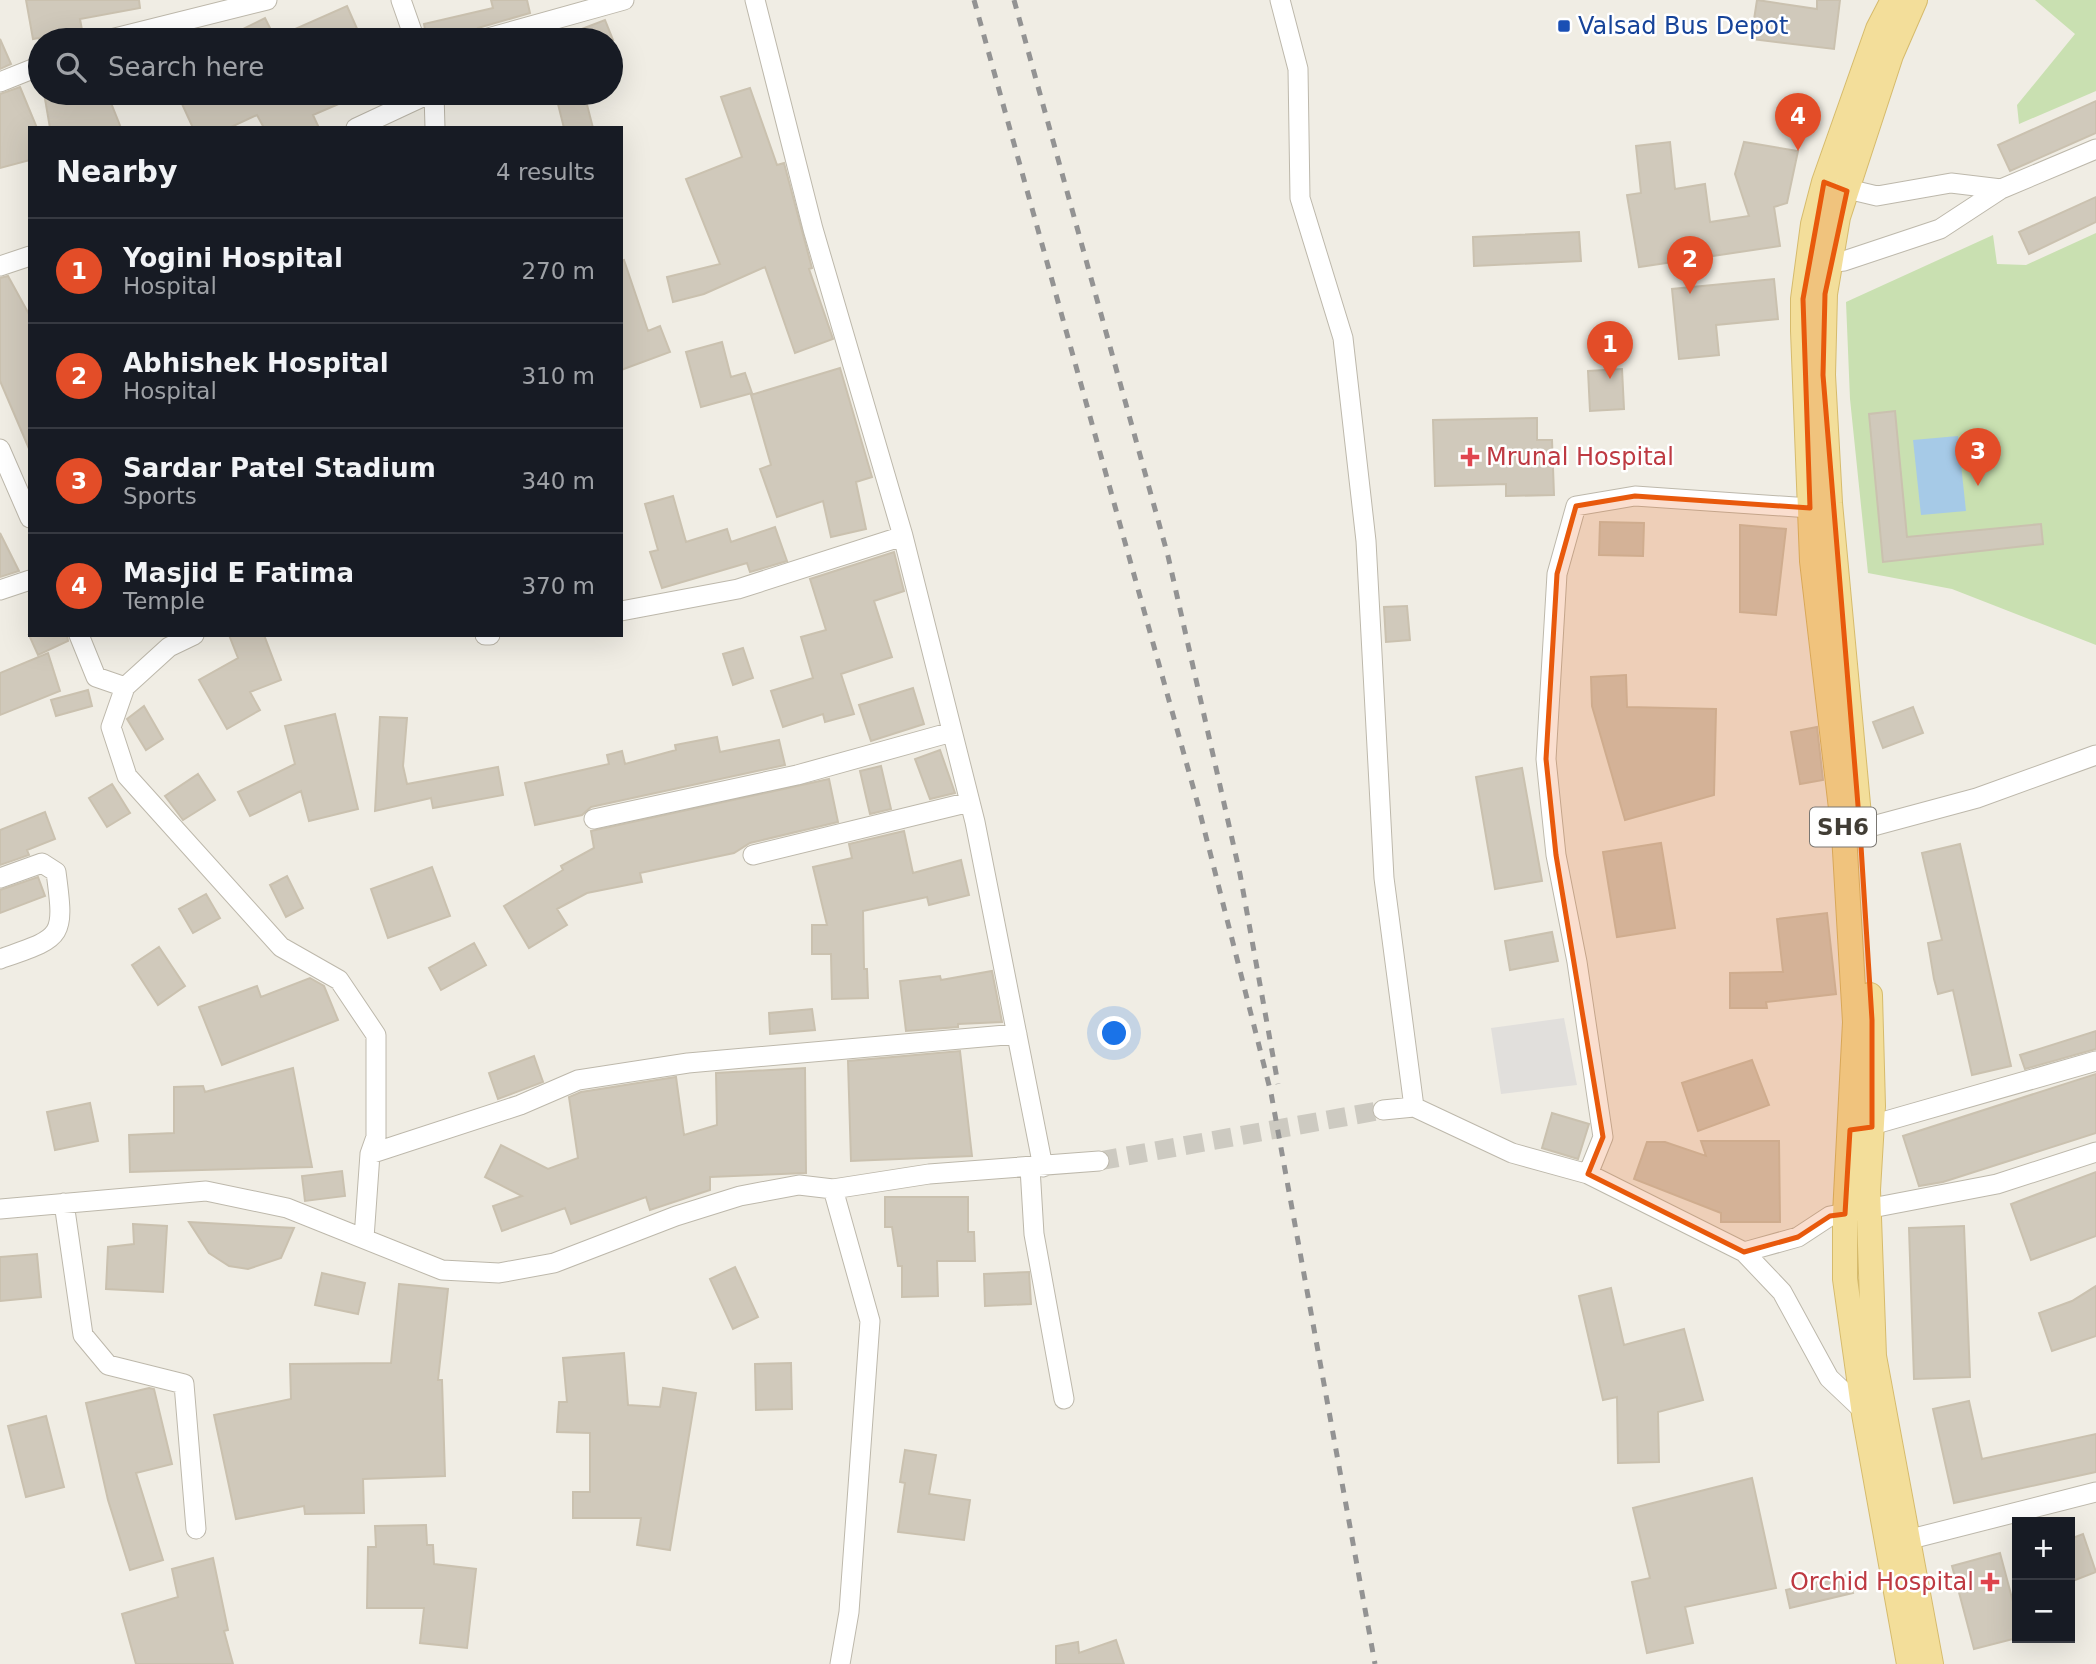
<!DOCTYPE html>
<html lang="en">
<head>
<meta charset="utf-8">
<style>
  body { margin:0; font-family:"DejaVu Sans",sans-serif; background:#20242c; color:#f1f3f6 }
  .controls { position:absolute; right:21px; bottom:21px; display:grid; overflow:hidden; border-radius:0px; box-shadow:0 7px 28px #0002 }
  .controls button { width:63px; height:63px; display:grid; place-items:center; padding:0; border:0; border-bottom:2px solid #363941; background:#171b24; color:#f1f3f6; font:35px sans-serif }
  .you { position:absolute; left:1115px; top:1034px; width:24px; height:24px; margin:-18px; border:5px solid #fff; border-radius:50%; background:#1a73e8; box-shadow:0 0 0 10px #1a73e833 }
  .badge { display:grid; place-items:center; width:46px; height:46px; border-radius:50%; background:#e34d28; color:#fff; font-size:23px; font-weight:700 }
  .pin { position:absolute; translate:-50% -58px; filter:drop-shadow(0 2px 4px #0008) }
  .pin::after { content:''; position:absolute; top:37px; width:24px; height:21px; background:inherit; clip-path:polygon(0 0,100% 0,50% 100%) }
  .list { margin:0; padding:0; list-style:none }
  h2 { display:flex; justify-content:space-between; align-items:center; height:91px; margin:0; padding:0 28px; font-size:30px }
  h2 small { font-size:23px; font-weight:400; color:#9ea1a6 }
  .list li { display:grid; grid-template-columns:46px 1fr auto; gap:21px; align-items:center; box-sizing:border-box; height:105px; padding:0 28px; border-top:2px solid #363941 }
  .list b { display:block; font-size:26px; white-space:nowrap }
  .list p { margin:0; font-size:23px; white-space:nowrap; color:#9ea1a6 }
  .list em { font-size:23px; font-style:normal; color:#9ea1a6 }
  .icon { flex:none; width:38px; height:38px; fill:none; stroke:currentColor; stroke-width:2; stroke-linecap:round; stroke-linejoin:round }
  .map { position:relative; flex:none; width:2096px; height:1664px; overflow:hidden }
  .search { position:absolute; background:#171b24; box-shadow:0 7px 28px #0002; left:28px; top:28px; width:595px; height:77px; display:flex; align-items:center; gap:18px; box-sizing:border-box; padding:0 24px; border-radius:38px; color:#9ea1a6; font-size:26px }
  .panel { position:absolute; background:#171b24; box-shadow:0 7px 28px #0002; left:28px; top:126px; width:595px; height:511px; border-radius:0px }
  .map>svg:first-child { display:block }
</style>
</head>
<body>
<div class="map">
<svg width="2096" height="1664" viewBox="0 0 2096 1664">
  <rect width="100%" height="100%" fill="#f0ede4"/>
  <path fill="#c9e0b1" d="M 2035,0 L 2096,0 L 2096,91 L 2019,124 L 2017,105 L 2075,34 Z
    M 2096,233 L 2096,645 L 1952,589 L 1868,573 L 1850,399 L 1846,302 L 1993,235 L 1997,264 L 2026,265 Z"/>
  <path fill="#e1dfdc" d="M 1564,1018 L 1577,1085 L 1501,1094 L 1491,1028 Z"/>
  <path fill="#a6cae7" d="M 1958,436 L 1966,511 L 1921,515 L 1913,440 Z"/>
  <path fill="#d0c9bb" stroke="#cac1af" stroke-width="2" d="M 26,0 L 139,0 L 140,8 L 80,19 L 82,30 L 33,39 Z
    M 491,0 L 527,0 L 530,13 L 478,28 L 469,38 L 427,40 L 424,24 L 493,8 Z
    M 1757,0 L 1817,9 L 1817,0 L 1840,0 L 1834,49 L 1751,39 Z
    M 347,6 L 362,40 L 221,40 L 265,18 L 275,38 Z
    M 605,20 L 613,40 L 557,40 L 556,39 Z
    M 0,39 L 11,64 L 0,69 Z
    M 20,87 L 37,128 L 30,128 L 30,160 L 0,168 L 0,94 Z
    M 750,88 L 777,165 L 784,163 L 812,268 L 809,269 L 833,339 L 795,353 L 765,267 L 704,294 L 673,302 L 667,277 L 720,264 L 686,179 L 742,157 L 721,97 Z
    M 44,93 L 107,93 L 121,128 L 50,128 Z
    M 177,93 L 364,93 L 313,115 L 319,128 L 264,128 L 257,115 L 229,128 L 193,128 Z
    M 584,93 L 593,128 L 564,128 L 557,100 Z
    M 2096,101 L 2096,133 L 2010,171 L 1998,145 Z
    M 1670,142 L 1675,189 L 1705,184 L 1710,222 L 1749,216 L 1735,174 L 1744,142 L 1798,151 L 1787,203 L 1774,207 L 1780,246 L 1639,267 L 1627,195 L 1641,193 L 1636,146 Z
    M 2096,197 L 2096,222 L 2029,254 L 2019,232 Z
    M 1579,232 L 1581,261 L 1474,266 L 1473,237 Z
    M 624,260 L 648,331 L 660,326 L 670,352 L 621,370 L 621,261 Z
    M 8,276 L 30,316 L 30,451 L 0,381 L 0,278 Z
    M 1774,279 L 1778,319 L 1716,325 L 1719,355 L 1679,359 L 1672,289 Z
    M 722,342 L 731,377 L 745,373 L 752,393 L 701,407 L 686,352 Z
    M 840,368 L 872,477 L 856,482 L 866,529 L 831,537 L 823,501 L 777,517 L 760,469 L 771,465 L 751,395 Z
    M 1622,369 L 1624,409 L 1590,411 L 1588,371 Z
    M 1895,411 L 1907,537 L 2041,524 L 2043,544 L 1883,562 L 1869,414 Z
    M 1537,418 L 1537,440 L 1552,440 L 1554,495 L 1506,496 L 1506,484 L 1435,486 L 1433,420 Z
    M 673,496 L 686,542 L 727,529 L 731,542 L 775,527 L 787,561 L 750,572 L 747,563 L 662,588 L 650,552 L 658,550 L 645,504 Z
    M 1600,522 L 1644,523 L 1643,556 L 1599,555 Z
    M 1740,525 L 1786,529 L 1776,615 L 1740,612 Z
    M 0,533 L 19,571 L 0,577 Z
    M 894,552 L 904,591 L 874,601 L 892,657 L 841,674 L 854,714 L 825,722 L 823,714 L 783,727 L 771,691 L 813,678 L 801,637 L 826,630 L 810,579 Z
    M 1407,606 L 1410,640 L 1386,642 L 1384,607 Z
    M 29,635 L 67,635 L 68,641 L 38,655 Z
    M 229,635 L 264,635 L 281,680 L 250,692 L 260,710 L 227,729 L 199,680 L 238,658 Z
    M 743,648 L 753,678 L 733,685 L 723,654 Z
    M 48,653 L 60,691 L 0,715 L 0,673 Z
    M 1626,675 L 1627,707 L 1716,709 L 1714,795 L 1625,820 L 1592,706 L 1591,677 Z
    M 913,688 L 924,724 L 871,741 L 859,705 Z
    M 88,690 L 92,706 L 56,716 L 51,700 Z
    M 144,706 L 163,739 L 146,750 L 127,719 Z
    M 1913,707 L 1923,733 L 1883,748 L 1873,722 Z
    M 335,714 L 358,809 L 309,821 L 301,791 L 250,816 L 238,792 L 295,764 L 285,726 Z
    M 380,717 L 407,718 L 403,766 L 407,784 L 498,767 L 503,795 L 433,808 L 431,798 L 375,811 Z
    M 1817,727 L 1823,780 L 1800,784 L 1791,732 Z
    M 717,737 L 720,752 L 779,740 L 785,765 L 591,807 L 582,815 L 535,825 L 525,783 L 609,764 L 607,755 L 622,751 L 625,764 L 676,750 L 675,745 Z
    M 940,750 L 955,793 L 930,799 L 915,759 Z
    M 881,766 L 891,809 L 870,814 L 860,771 Z
    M 1522,768 L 1542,881 L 1495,889 L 1476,777 Z
    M 198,774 L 215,800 L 183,820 L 165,796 Z
    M 829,779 L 838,822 L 750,843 L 734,853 L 640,873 L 642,882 L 587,893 L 557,909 L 567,925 L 529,948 L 504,906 L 563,870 L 561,866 L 594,848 L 591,831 Z
    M 112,784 L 130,813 L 107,827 L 89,798 Z
    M 45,812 L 55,839 L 27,850 L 29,855 L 0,865 L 0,830 Z
    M 904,831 L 913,873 L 961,860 L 969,895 L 929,905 L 927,897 L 863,911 L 864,969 L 867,969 L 868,998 L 832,999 L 831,954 L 812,954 L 812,925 L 827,925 L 813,867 L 852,858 L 849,844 Z
    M 1661,843 L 1675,928 L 1617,937 L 1603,852 Z
    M 1960,844 L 2011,1066 L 1972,1075 L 1953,990 L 1938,994 L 1934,979 L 1928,943 L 1942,940 L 1922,853 Z
    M 432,867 L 450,916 L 388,938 L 371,889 Z
    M 287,876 L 303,908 L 286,917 L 270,885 Z
    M 38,877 L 45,896 L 0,913 L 0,890 Z
    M 206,894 L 220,918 L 193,933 L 179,909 Z
    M 1827,913 L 1836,994 L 1766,1002 L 1767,1008 L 1730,1008 L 1730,973 L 1783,972 L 1777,919 Z
    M 1552,932 L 1558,961 L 1510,970 L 1505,941 Z
    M 474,943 L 486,965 L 441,990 L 429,968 Z
    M 159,947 L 185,986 L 158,1005 L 132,965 Z
    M 992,971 L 1002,1022 L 958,1024 L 958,1027 L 906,1031 L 900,981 L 940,976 L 941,980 Z
    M 310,978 L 324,986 L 338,1020 L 222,1065 L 199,1007 L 257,986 L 261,997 Z
    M 812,1009 L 815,1030 L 770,1034 L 769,1013 Z
    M 2096,1031 L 2096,1049 L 2025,1069 L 2020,1055 Z
    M 960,1051 L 972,1156 L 851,1161 L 848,1061 Z
    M 534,1056 L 543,1082 L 498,1099 L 489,1073 Z
    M 1752,1060 L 1769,1105 L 1698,1131 L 1682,1083 Z
    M 293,1068 L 312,1167 L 130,1172 L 129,1135 L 174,1133 L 174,1087 L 203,1086 L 205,1092 Z
    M 805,1068 L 806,1173 L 710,1177 L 710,1190 L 650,1210 L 646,1197 L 571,1224 L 565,1208 L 502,1231 L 493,1206 L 522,1196 L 485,1177 L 501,1145 L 548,1169 L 578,1158 L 569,1097 L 581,1092 L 676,1077 L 684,1135 L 717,1125 L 716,1073 Z
    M 2096,1074 L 2096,1133 L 1943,1182 L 1919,1186 L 1903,1136 Z
    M 90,1103 L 98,1141 L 55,1150 L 47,1112 Z
    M 1552,1113 L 1589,1124 L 1578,1159 L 1542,1148 Z
    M 1701,1141 L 1779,1141 L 1780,1222 L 1721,1222 L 1721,1213 L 1634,1179 L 1647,1142 L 1665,1142 L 1706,1156 Z
    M 342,1171 L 345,1196 L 305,1201 L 302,1176 Z
    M 2096,1172 L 2096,1236 L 2031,1260 L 2011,1204 Z
    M 885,1197 L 968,1197 L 968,1232 L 974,1232 L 975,1261 L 937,1261 L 938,1296 L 902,1297 L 902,1266 L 898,1266 L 892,1227 L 885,1227 Z
    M 189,1222 L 294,1228 L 281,1258 L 248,1269 L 229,1266 L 209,1253 Z
    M 133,1224 L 167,1226 L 163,1292 L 106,1289 L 108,1247 L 134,1244 Z
    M 1964,1226 L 1970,1377 L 1914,1379 L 1909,1228 Z
    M 37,1254 L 41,1297 L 0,1301 L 0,1257 Z
    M 735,1267 L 758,1317 L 733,1329 L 710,1279 Z
    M 1029,1272 L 1031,1304 L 985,1306 L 984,1274 Z
    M 322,1273 L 365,1283 L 358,1314 L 315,1305 Z
    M 399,1284 L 448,1289 L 438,1380 L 442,1380 L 445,1476 L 363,1479 L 364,1513 L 305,1514 L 304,1506 L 236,1519 L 214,1415 L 291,1399 L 290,1364 L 391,1363 Z
    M 2096,1286 L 2096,1336 L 2052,1351 L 2039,1313 L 2072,1301 Z
    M 1611,1288 L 1624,1345 L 1684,1329 L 1703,1400 L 1658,1412 L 1659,1462 L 1618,1463 L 1617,1397 L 1603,1400 L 1579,1296 Z
    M 624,1353 L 628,1405 L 660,1407 L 663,1388 L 696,1393 L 670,1550 L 637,1545 L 641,1518 L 573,1518 L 573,1492 L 590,1492 L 590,1433 L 557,1432 L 559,1402 L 567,1402 L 563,1358 Z
    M 791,1363 L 792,1409 L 756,1410 L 755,1364 Z
    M 149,1388 L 154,1389 L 172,1464 L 136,1473 L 163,1560 L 130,1570 L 108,1500 L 86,1403 Z
    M 1969,1401 L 1982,1459 L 2096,1434 L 2096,1472 L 1954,1503 L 1933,1409 Z
    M 46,1416 L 64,1487 L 26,1497 L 8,1426 Z
    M 905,1450 L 936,1455 L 929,1494 L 970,1500 L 964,1540 L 898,1532 L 905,1483 L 900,1482 Z
    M 1752,1478 L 1776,1588 L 1685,1607 L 1693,1643 L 1647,1653 L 1632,1582 L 1650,1578 L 1633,1508 Z
    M 426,1525 L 427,1545 L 433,1545 L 434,1564 L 476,1569 L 467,1648 L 420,1643 L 424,1608 L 367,1608 L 368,1547 L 376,1547 L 375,1526 Z
    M 2083,1534 L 2096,1572 L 2070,1582 L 2070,1539 Z
    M 2000,1553 L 2017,1617 L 2017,1638 L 1974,1649 L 1952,1566 Z
    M 213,1558 L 228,1630 L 224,1631 L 233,1664 L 136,1664 L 122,1614 L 178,1597 L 172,1569 Z
    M 1848,1575 L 1853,1593 L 1790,1608 L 1786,1590 Z
    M 1116,1640 L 1124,1664 L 1056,1664 L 1056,1646 L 1078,1642 L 1079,1653 Z"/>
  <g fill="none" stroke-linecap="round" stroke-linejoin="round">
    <path stroke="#cdcac1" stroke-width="19" stroke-dasharray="19 10" stroke-linecap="butt" d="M 1099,1161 L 1383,1110"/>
    <g stroke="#bdb8ab" stroke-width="21">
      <path id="minor" d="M 401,0 L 415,40
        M 755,0 L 813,229 L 903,536 L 975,822 L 1043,1167
        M 1280,0 L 1298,69 L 1300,198 L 1343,338 L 1366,541 L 1384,878 L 1414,1107
        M 107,40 L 267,0
        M 481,40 L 624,0
        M 0,82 L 40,66
        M 434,93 L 435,128
        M 356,128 L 431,93
        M 2001,189 L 2096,149
        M 1819,264 L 1844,261 L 1940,229 L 2001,189 L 1951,183 L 1877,196 L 1835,186
        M 0,266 L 30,256
        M 0,449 L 30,518
        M 0,590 L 30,580
        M 621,611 L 738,589 L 903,536
        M 79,635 L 96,677 L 125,687
        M 194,635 L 169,647 L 125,687 L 111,727 L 127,776 L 281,947 L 339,980 L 376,1035 L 376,1137 L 370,1154 L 364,1238
        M 485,635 L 490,635
        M 594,819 L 797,775 L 952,732
        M 1847,833 L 1977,798 L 2096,755
        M 753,855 L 970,802
        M 0,878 L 42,863 L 56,872 C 65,939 63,937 0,959
        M 1383,1110 L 1414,1107 L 1512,1153 L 1588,1174 L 1744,1252 L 1782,1292 L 1829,1378 L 1867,1414
        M 1858,1129 L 2096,1061
        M 370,1154 L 520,1105 L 578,1080 L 688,1063 L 1017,1034
        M 1030,1168 L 1034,1234 L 1064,1399
        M 1588,1174 L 1603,1137 L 1577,962 L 1556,855 L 1546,759 L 1557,574 L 1576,506 L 1635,496 L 1810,508
        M 833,1189 L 870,1321 L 849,1612 L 840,1664
        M 64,1203 L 83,1335 L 108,1365 L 184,1384 L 196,1529
        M 0,1209 L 206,1191 L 287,1208 L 442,1270 L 499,1273 L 554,1263 L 676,1216 L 740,1196 L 799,1185 L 833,1189 L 929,1174 L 1099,1161
        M 1744,1252 L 1798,1237 L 1830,1216 L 1997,1184 L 2096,1152
        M 1895,1543 L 2096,1492"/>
    </g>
    <g stroke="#d6bb6c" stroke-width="26">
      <path id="major" d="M 1893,0 L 1878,29 L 1824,182 L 1813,224 L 1803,299 L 1803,331 L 1812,561 L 1844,834 L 1855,1022 L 1845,1214 L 1845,1279 L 1864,1414 L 1909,1664
        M 1860,826 L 1830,503 L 1823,375 L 1825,294 L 1838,217 L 1891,55 L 1915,0
        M 1870,995 L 1873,1106 L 1868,1190 L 1874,1356 L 1931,1664"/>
    </g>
    <use href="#minor" stroke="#fff" stroke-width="19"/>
    <use href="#major" stroke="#f3de9a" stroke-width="24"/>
    <path stroke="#939393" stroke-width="5" stroke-dasharray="9 9" stroke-linecap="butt" d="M 974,0 L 1197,801 L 1271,1093 L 1375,1664
      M 1014,0 L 1168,556 L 1240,874 L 1278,1084"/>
  </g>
  <path fill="#e8590c" fill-opacity="0.2" stroke="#e8590c" stroke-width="5" stroke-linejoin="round" d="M 1824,182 L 1847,191 L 1825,294 L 1823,375 L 1860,830 L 1872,1020 L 1872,1127 L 1850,1130 L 1845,1214 L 1830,1216 L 1798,1237 L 1744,1252 L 1588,1174 L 1603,1137 L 1556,855 L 1546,759 L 1557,574 L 1576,506 L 1635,496 L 1810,508 L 1803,299 Z"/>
  <rect fill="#1a4fb4" stroke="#fff" stroke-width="2.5" x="1557" y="19" width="14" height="14" rx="3.5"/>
  <g fill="#e0444e" stroke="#fff" stroke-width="2.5">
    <path d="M1466.5 446.5h7v7h7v7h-7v7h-7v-7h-7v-7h7z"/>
    <path d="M1986.5 1571.5h7v7h7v7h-7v7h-7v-7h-7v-7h7z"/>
  </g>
  <g text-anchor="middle" stroke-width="5" stroke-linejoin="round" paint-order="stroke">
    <rect fill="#fff" stroke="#7a7772" stroke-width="2" x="1810" y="807.5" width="66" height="39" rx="5"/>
    <g font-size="23" font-weight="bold" fill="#413d35">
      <text x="1843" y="835">SH6</text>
    </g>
    <g font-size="24" fill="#164399" stroke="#fff" text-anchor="start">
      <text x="1578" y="34">Valsad Bus Depot</text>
    </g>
    <g font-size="24" fill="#be3a42" stroke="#fff" text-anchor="start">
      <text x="1486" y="465">Mrunal Hospital</text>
      <text x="1974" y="1590" text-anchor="end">Orchid Hospital</text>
    </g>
  </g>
</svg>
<div class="controls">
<button>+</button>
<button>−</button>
</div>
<div class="you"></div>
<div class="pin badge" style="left:1610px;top:379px">1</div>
<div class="pin badge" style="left:1690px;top:294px">2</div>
<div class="pin badge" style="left:1978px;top:486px">3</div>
<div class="pin badge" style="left:1798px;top:151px">4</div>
<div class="search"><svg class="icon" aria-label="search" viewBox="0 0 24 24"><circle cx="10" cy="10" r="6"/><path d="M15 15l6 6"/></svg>Search here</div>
<section class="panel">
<h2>Nearby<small>4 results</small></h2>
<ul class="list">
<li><span class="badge">1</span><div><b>Yogini Hospital</b><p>Hospital</p></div><em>270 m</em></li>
<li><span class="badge">2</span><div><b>Abhishek Hospital</b><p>Hospital</p></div><em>310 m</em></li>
<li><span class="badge">3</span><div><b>Sardar Patel Stadium</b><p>Sports</p></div><em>340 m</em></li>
<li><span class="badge">4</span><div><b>Masjid E Fatima</b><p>Temple</p></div><em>370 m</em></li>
</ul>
</section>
</div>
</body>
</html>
